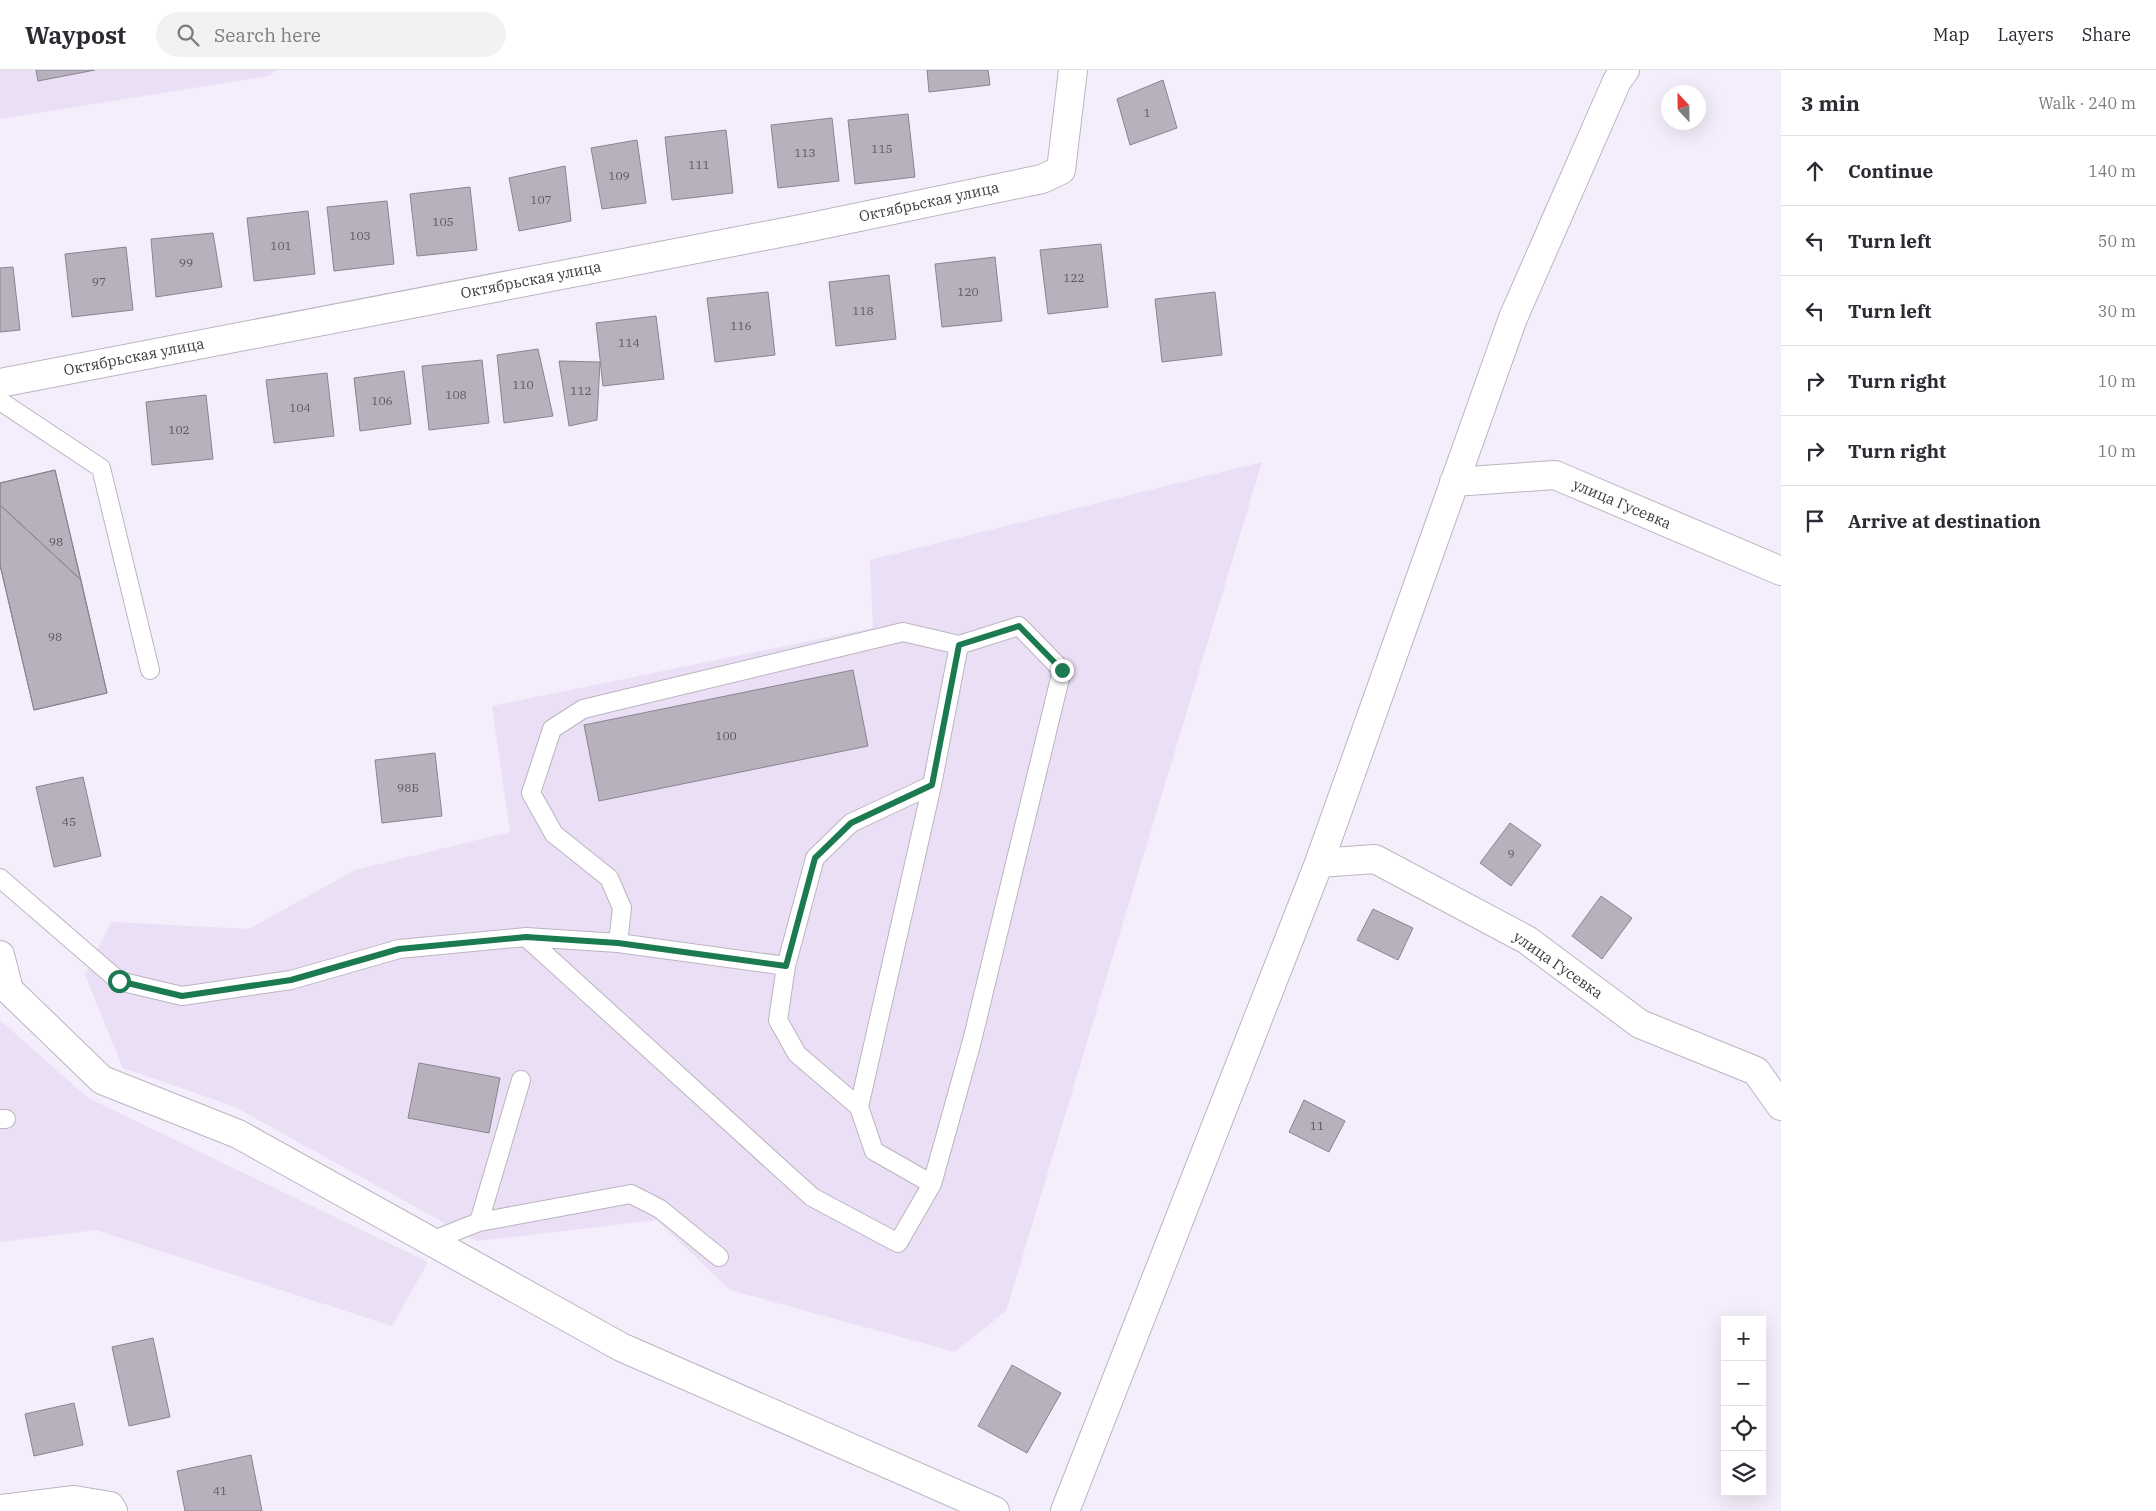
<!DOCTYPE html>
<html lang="en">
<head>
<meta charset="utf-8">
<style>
  body { margin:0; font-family:"IBM Plex Serif",serif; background:#f2f2f3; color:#2b2b33 }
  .controls { position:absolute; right:15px; bottom:15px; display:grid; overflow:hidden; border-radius:0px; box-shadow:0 5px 20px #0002 }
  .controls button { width:45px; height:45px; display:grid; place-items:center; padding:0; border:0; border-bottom:1px solid #e1e1e2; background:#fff; color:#2b2b33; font:25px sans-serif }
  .compass { position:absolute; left:1661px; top:15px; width:45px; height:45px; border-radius:50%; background:#fff; box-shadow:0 5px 20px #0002; rotate:338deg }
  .stop { position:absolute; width:15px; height:15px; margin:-11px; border:4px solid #1c7a51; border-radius:50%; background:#fff }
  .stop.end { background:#1c7a51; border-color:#fff; box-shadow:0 1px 5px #0008 }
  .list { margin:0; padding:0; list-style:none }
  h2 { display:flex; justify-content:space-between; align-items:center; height:65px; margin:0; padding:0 20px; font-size:21px }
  h2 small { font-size:16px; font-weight:400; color:#7c7c81 }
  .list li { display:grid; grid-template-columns:32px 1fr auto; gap:15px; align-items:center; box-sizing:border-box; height:70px; padding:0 20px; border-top:1px solid #e1e1e2 }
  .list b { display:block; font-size:19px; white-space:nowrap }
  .list em { font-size:16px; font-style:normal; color:#7c7c81 }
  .icon { flex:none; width:28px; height:28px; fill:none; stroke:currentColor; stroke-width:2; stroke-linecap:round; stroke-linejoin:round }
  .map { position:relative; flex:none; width:1781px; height:1441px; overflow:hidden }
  header { display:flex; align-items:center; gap:30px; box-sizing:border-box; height:70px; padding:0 25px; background:#fff; border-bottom:1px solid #e1e1e2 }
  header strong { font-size:24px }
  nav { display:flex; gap:28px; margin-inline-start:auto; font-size:18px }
  .search { width:350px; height:45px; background:#f2f2f3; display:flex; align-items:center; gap:12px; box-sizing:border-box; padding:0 18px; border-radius:28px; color:#7c7c81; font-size:19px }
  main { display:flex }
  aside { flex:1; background:#fff }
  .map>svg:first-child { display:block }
</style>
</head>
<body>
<header>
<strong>Waypost</strong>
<div class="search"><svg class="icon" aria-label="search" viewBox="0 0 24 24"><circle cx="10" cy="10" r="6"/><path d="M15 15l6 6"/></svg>Search here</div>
<nav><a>Map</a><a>Layers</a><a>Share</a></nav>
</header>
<main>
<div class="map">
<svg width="1781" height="1441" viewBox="0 0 1781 1441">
  <rect width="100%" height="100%" fill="#f4edfb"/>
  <path fill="#eadff4" d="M 0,0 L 276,0 L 269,6 L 0,49 Z
    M 1262,392 L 1006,1241 L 955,1282 L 730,1220 L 657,1150 L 477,1171 L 233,1036 L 123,998 L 85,905 L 111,852 L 249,859 L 355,800 L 510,762 L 492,636 L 873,558 L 870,490 Z
    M 0,950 L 88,1028 L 428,1192 L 392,1256 L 96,1160 L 0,1172 Z"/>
  <path fill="#b7b0bd" stroke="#8a8490" d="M 36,0 L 95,0 L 38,11 Z
    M 927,0 L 988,0 L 990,15 L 929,22 Z
    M 1163,10 L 1177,58 L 1130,75 L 1117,29 Z
    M 908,44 L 915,107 L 855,114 L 848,50 Z
    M 832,48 L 839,111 L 778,118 L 771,55 Z
    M 726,60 L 733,123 L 672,130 L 665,67 Z
    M 637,70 L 646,133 L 602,139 L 591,78 Z
    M 565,96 L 571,151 L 519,161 L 509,108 Z
    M 470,117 L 477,180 L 417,186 L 410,124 Z
    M 387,131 L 394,194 L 334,201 L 327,137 Z
    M 308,141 L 315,204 L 254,211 L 247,148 Z
    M 213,163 L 222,217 L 156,227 L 151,169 Z
    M 1101,174 L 1108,237 L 1048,244 L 1040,180 Z
    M 126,177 L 133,240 L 72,247 L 65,184 Z
    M 995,187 L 1002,251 L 942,257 L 935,194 Z
    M 13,197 L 20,260 L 0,262 L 0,198 Z
    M 889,205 L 896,269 L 836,276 L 829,212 Z
    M 768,222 L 775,285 L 715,292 L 707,228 Z
    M 1215,222 L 1222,285 L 1162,292 L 1155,229 Z
    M 656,246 L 664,309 L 603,316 L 596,253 Z
    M 538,279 L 553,346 L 504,353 L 497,285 Z
    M 482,290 L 489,353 L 429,360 L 422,296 Z
    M 559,291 L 600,292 L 597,350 L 569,356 Z
    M 404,301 L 411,354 L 360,361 L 354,308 Z
    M 327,303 L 334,366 L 274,373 L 266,310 Z
    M 206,325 L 213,389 L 152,395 L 146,332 Z
    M 55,400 L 107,623 L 34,640 L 0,495 L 0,413 Z
    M 55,400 L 81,510 L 0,435 L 0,413 Z
    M 0,435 L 81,510 L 107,623 L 34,640 L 0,495 Z
    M 853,600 L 868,676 L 599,731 L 584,655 Z
    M 435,683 L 442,746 L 382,753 L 375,690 Z
    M 83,707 L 101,786 L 54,797 L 36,717 Z
    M 1510,753 L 1541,775 L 1511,816 L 1480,793 Z
    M 1601,826 L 1632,848 L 1602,889 L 1572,866 Z
    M 1373,839 L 1413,858 L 1398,890 L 1357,870 Z
    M 419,993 L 500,1008 L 489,1063 L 408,1048 Z
    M 1304,1030 L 1345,1051 L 1329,1082 L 1289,1062 Z
    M 153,1268 L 170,1347 L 129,1356 L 112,1277 Z
    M 1012,1295 L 1061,1323 L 1027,1383 L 978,1356 Z
    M 74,1333 L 83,1375 L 34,1386 L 25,1344 Z
    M 251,1385 L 262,1441 L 185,1441 L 177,1401 Z"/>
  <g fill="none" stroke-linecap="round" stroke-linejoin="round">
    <g stroke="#bbb4c1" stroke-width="20">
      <path id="service" d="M 0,331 L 101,398 L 150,600
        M 0,808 L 119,911 L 182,926 L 291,910 L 399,879 L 526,867 L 618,873 L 786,896
        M 526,867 L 812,1127 L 898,1173 L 932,1114 L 972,971 L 1062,600 L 1019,556 L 959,575 L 903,562 L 583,639 L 552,659 L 531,723 L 554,764 L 609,808 L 622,838 L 618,873
        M 859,1037 L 932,715 L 959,575
        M 0,1049 L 6,1049
        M 932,1114 L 874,1081 L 859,1037 L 797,984 L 778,950 L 786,896 L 815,788 L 851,753 L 932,715
        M 479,1152 L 521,1010
        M 431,1171 L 479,1152 L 631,1124 L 660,1139 L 719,1187"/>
    </g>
    <g stroke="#bbb4c1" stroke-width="30">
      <path id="minor" d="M 0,313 L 811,157 L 1042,109 L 1061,100 L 1073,0
        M 1454,412 L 1555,405 L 1781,501
        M 1319,793 L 1375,789 L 1527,870 L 1640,954 L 1756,1001 L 1781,1036
        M 0,885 L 9,920 L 102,1010 L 238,1064 L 621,1277 L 995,1441
        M 0,1439 L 74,1430 L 110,1436 L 113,1441
        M 1065,1441 L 1319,793 L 1513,248 L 1617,11 L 1625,0"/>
    </g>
    <use href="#service" stroke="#fff" stroke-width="18"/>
    <use href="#minor" stroke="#fff" stroke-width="28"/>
  </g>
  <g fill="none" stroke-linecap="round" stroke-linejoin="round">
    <path stroke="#1c7a51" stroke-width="6" d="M 119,911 L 182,926 L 291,910 L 399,879 L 526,867 L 618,873 L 786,896 L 815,788 L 851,753 L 932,715 L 959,575 L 1019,556 L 1062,600"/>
  </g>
  <g text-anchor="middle" stroke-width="4.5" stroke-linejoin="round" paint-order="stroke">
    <g font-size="12" fill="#5c585f">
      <text x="1147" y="47">1</text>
      <text x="882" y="83">115</text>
      <text x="805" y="87">113</text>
      <text x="699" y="99">111</text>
      <text x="619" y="110">109</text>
      <text x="541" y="134">107</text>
      <text x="443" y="156">105</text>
      <text x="360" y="170">103</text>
      <text x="281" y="180">101</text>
      <text x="186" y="197">99</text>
      <text x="1074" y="212">122</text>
      <text x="99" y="216">97</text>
      <text x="968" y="226">120</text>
      <text x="863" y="245">118</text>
      <text x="741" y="260">116</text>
      <text x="629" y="277">114</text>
      <text x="523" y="319">110</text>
      <text x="581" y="325">112</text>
      <text x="456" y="329">108</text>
      <text x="382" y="335">106</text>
      <text x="300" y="342">104</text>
      <text x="179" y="364">102</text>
      <text x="56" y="476">98</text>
      <text x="55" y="571">98</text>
      <text x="726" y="670">100</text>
      <text x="408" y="722">98Б</text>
      <text x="69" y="756">45</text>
      <text x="1511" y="788">9</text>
      <text x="1317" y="1060">11</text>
      <text x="220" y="1425">41</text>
    </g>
    <g font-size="15" fill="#3e3b40" stroke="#fff">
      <text transform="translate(929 132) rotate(-12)" y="5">Октябрьская улица</text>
      <text transform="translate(531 210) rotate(-11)" y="5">Октябрьская улица</text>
      <text transform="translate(134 287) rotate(-11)" y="5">Октябрьская улица</text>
      <text transform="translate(1622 434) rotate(23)" y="5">улица Гусевка</text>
      <text transform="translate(1558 895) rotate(35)" y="5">улица Гусевка</text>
    </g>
  </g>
</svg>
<div class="controls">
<button>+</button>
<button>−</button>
<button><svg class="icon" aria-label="locate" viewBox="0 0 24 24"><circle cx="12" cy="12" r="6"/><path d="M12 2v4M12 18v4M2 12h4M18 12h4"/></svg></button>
<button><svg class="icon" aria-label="layers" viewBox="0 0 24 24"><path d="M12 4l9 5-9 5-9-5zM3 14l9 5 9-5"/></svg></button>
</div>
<svg class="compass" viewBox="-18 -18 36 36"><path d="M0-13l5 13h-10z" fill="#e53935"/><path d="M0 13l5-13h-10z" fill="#7c7c81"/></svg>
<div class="stop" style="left:119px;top:911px"></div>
<div class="stop end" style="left:1062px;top:600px"></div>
</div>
<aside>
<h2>3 min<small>Walk · 240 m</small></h2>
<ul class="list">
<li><svg class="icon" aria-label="ahead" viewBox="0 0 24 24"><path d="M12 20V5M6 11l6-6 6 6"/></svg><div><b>Continue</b></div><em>140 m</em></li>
<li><svg class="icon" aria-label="left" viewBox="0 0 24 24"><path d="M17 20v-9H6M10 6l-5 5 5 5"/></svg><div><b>Turn left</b></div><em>50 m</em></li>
<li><svg class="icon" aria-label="left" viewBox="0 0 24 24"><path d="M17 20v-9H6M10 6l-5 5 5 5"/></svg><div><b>Turn left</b></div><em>30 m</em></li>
<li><svg class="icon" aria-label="right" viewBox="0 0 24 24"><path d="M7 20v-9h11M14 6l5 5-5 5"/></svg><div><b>Turn right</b></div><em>10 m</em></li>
<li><svg class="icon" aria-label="right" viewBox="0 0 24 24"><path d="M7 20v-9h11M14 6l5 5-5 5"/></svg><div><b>Turn right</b></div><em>10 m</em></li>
<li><svg class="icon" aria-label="arrive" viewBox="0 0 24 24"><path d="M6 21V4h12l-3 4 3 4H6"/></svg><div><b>Arrive at destination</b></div></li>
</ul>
</aside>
</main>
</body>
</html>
